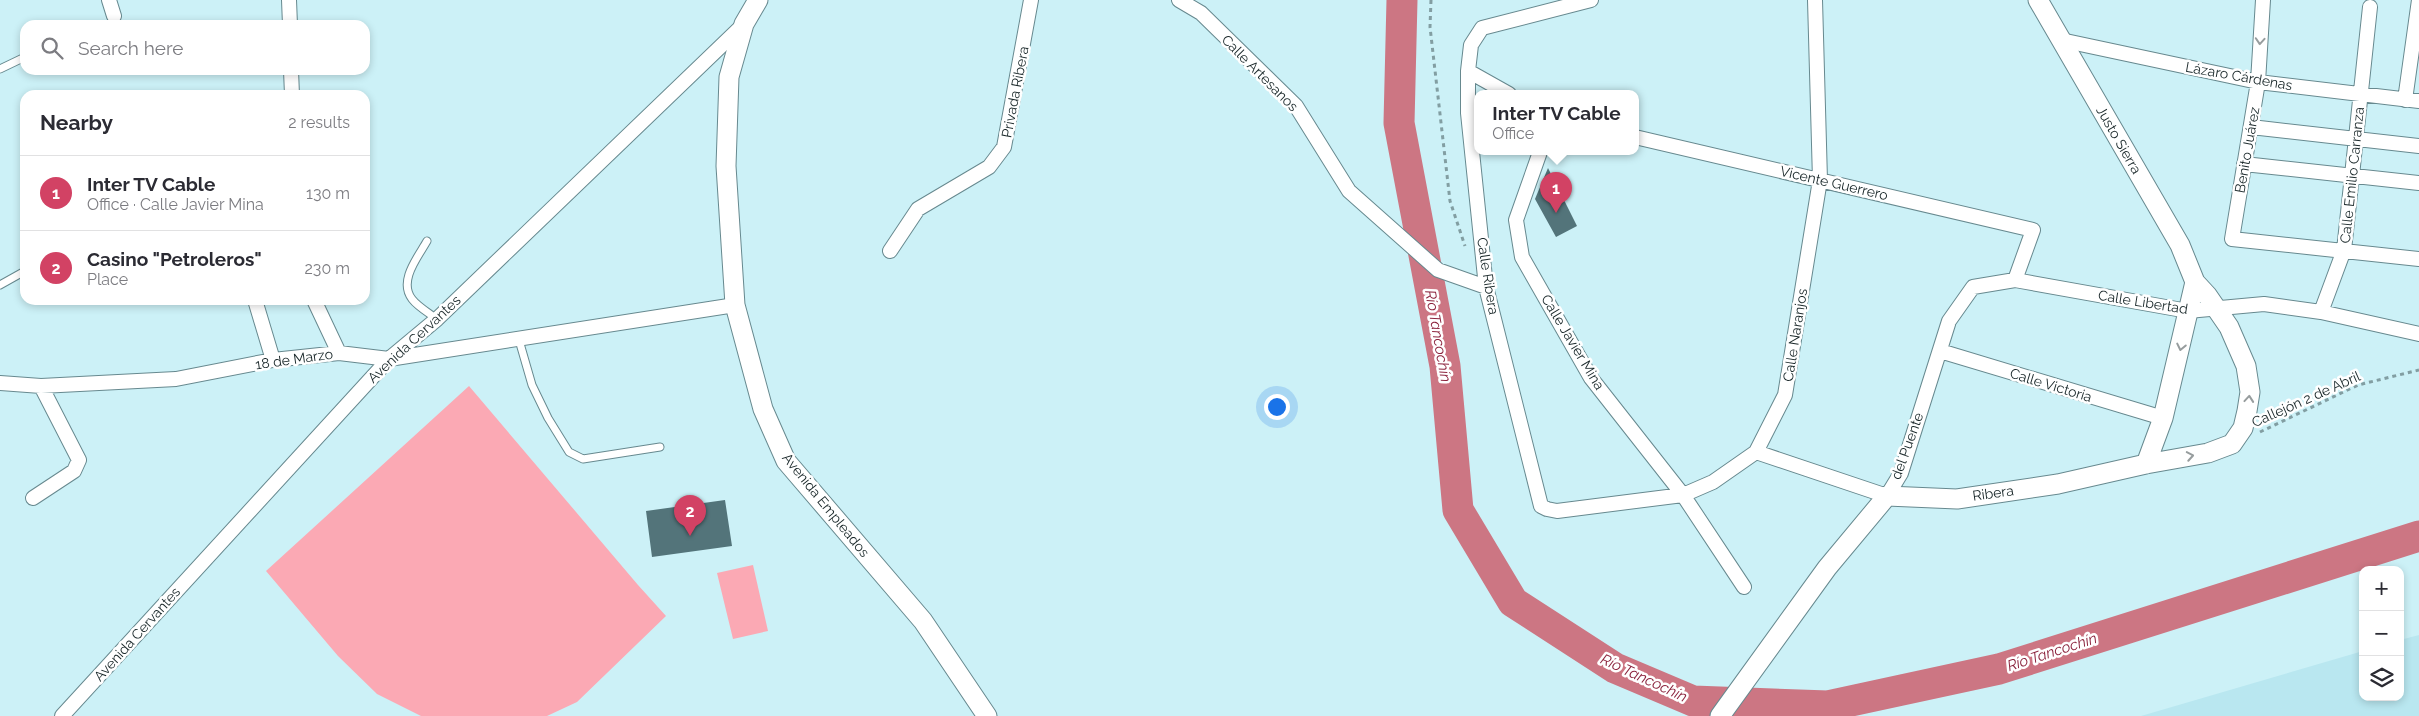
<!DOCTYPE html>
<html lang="en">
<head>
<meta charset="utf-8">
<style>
  body { margin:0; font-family:Raleway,sans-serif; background:#f2f2f3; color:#2b2b33 }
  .controls { position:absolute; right:15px; bottom:15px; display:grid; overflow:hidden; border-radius:10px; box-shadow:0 2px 8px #0003 }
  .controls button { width:45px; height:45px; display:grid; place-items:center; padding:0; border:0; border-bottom:1px solid #e1e1e2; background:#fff; color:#2b2b33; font:25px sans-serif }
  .you { position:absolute; left:1276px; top:406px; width:18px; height:18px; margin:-12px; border:4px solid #fff; border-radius:50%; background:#1a73e8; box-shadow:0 0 0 8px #1a73e833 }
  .badge { display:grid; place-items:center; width:32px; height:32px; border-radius:50%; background:#d24264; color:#fff; font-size:16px; font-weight:700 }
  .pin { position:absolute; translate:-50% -41px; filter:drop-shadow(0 1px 2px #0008) }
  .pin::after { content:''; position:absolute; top:26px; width:18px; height:15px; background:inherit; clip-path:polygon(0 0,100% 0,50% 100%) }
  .popup { position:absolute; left:1474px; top:90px; width:165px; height:65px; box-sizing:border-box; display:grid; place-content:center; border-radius:10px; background:#fff; filter:drop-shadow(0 1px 4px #0005); font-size:16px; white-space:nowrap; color:#7c7c81 }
  .popup b { font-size:19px; color:#2b2b33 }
  .popup::after { content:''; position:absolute; left:50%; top:100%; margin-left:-10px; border:10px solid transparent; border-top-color:#fff }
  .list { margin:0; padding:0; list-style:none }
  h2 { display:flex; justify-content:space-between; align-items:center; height:65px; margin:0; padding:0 20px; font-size:21px }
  h2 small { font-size:16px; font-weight:400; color:#7c7c81 }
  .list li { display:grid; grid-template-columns:32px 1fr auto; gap:15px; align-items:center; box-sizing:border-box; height:75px; padding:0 20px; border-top:1px solid #e1e1e2 }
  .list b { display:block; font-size:19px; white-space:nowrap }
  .list p { margin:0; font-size:16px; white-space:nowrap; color:#7c7c81 }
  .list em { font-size:16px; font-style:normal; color:#7c7c81 }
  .icon { flex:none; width:28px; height:28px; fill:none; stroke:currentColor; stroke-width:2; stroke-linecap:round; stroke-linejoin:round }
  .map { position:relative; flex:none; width:2419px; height:716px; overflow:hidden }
  .search { position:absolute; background:#fff; box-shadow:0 2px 8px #0003; left:20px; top:20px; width:350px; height:55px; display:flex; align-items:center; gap:12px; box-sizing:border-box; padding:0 18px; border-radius:15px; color:#7c7c81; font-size:19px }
  .panel { position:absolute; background:#fff; box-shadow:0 2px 8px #0003; left:20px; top:90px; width:350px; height:215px; border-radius:15px }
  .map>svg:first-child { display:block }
</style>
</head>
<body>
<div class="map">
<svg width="2419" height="716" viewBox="0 0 2419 716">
  <rect width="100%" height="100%" fill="#ccf1f7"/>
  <path fill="#b9e7f0" d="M 2419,635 L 2419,716 L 2141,716 L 2363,651 L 2363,697 L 2400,697 L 2400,640 Z"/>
  <path fill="#fba9b4" d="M 469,386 L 638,585 L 666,616 L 577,702 L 547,716 L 421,716 L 377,694 L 338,656 L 266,571 Z
    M 753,565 L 768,631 L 733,639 L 717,573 Z"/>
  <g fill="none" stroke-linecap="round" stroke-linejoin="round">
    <path stroke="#cc7683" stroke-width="31" d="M 1402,0 L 1399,123 L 1445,366 L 1458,510 L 1513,602 L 1615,668 L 1693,701 L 1828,706 L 1999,669 L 2419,536"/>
  </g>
  <path fill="#53747a" d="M 1548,168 L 1577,226 L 1556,237 L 1535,199 Z
    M 725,500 L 732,546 L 652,557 L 646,511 Z"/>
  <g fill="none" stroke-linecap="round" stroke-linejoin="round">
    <g stroke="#67898f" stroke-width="9">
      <path id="lane" d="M 0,69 L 25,57
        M 427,241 C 418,257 398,281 412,299 C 418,307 429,313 437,319
        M 0,285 L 25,271
        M 519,340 L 532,385 L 548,418 L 569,452 L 583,459 L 660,447"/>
    </g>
    <g stroke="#67898f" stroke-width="16">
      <path id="street" d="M 109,0 L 114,16
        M 289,0 L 290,25
        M 1179,0 L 1201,13 L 1296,106 L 1349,191 L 1438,270 L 1486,287
        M 1591,0 L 1482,28 L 1471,45 L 1468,71 L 1468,113 L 1486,287 L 1541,506 L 1547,509 L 1557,511 L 1683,495 L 1713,482 L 1756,452 L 1785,395 L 1820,180 L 1815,0
        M 2263,0 L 2258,82 L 2232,239 L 2419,259
        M 2061,40 L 2258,82 L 2419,101
        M 291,70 L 292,95
        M 1468,71 L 1509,94
        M 2405,100 L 2419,0
        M 2251,127 L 2419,146
        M 1635,137 L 2033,230 L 2015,280 L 1973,287 L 1949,321 L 1901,473 L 1887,496 L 1756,452
        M 1540,152 L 1516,220 L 1522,257 L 1591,378 L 1683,495 L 1744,587
        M 2244,164 L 2419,183
        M 890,251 L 918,209 L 989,167 L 1004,147 L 1031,0
        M 2015,280 L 2188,311 L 2264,304 L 2321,312 L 2419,334
        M 255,300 L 273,360
        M 314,300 L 339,353
        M 2321,312 L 2344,250 L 2370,7
        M 1940,351 L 2163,418
        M 0,383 L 41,386 L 176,379 L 273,360 L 339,353 L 389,359 L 735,305
        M 33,498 L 74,471 L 79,460 L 41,386
        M 62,716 L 389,359 L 437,319 L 744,24"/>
    </g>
    <g stroke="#67898f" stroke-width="21">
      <path id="secondary" d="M 758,0 L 744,24 L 729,77 L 726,166 L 735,305 L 763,409 L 786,461 L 923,621 L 987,716
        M 2146,464 L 2163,418 L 2195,282
        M 1720,716 L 1827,568 L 1887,496 L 1957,499 L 2058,484 L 2146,464 L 2208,453 L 2232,444 L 2243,428 L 2247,411 L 2250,392 L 2246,366 L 2229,327 L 2207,295 L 2195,282 L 2180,245 L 2038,0"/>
    </g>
    <path stroke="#829ea2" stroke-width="3" stroke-dasharray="4 4" stroke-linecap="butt" d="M 1431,0 L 1430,27 L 1450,201 L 1465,246
      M 2260,432 L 2358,385 L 2419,370"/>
    <use href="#lane" stroke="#fff" stroke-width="7"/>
    <use href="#street" stroke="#fff" stroke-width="14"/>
    <use href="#secondary" stroke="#fff" stroke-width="19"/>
  </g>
  <defs><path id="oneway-chevron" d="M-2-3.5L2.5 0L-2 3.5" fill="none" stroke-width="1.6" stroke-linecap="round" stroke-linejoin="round" transform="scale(1.25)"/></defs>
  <g stroke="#979d9e">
    <use href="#oneway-chevron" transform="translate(2260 41) rotate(94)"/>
    <use href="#oneway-chevron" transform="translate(2181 347) rotate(102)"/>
    <use href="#oneway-chevron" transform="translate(2249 399) rotate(-85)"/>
    <use href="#oneway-chevron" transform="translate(2190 456) rotate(-10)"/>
  </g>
  <g text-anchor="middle" stroke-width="5" stroke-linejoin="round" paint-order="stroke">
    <g font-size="14" fill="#182628" stroke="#fff">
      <text transform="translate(1260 73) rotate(45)" y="5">Calle Artesanos</text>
      <text transform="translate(2239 76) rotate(10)" y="5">Lázaro Cárdenas</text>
      <text transform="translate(1015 92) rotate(-79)" y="5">Privada Ribera</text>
      <text transform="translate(2119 140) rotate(60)" y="5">Justo Sierra</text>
      <text transform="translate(2247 150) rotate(-80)" y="5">Benito Juárez</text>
      <text transform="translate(2352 175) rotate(-84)" y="5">Calle Emilio Carranza</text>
      <text transform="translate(1834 183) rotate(13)" y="5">Vicente Guerrero</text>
      <text transform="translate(1488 276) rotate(81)" y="5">Calle Ribera</text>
      <text transform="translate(2143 302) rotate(9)" y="5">Calle Libertad</text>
      <text transform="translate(1795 335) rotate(-81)" y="5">Calle Naranjos</text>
      <text transform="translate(414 339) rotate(-43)" y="5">Avenida Cervantes</text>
      <text transform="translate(1573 342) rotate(59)" y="5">Calle Javier Mina</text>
      <text transform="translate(294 359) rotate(-8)" y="5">18 de Marzo</text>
      <text transform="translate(2051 385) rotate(17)" y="5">Calle Victoria</text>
      <text transform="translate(2306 399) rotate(-24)" y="5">Callejón 2 de Abril</text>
      <text transform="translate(1907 446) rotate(-70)" y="5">del Puente</text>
      <text transform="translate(1993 493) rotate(-8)" y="5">Ribera</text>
      <text transform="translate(826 505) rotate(51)" y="5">Avenida Empleados</text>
      <text transform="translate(137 634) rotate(-48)" y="5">Avenida Cervantes</text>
    </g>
    <g font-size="15" font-style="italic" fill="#8b233d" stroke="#fff">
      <text transform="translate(1438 336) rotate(80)" y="5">Río Tancochín</text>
      <text transform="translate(2052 652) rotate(-18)" y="5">Río Tancochín</text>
      <text transform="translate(1644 678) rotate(25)" y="5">Río Tancochín</text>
    </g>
  </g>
</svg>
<div class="controls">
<button>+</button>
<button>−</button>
<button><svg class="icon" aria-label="layers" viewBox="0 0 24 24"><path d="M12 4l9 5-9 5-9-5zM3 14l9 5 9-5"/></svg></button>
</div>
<div class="you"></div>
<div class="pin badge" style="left:1556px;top:213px">1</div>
<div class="popup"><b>Inter TV Cable</b>Office</div>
<div class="pin badge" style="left:690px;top:536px">2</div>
<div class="search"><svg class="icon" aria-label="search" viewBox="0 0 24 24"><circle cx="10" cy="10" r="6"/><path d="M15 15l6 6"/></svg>Search here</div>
<section class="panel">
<h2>Nearby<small>2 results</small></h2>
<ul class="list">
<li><span class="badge">1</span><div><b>Inter TV Cable</b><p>Office · Calle Javier Mina</p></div><em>130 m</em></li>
<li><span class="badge">2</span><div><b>Casino &quot;Petroleros&quot;</b><p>Place</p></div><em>230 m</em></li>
</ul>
</section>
</div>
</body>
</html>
